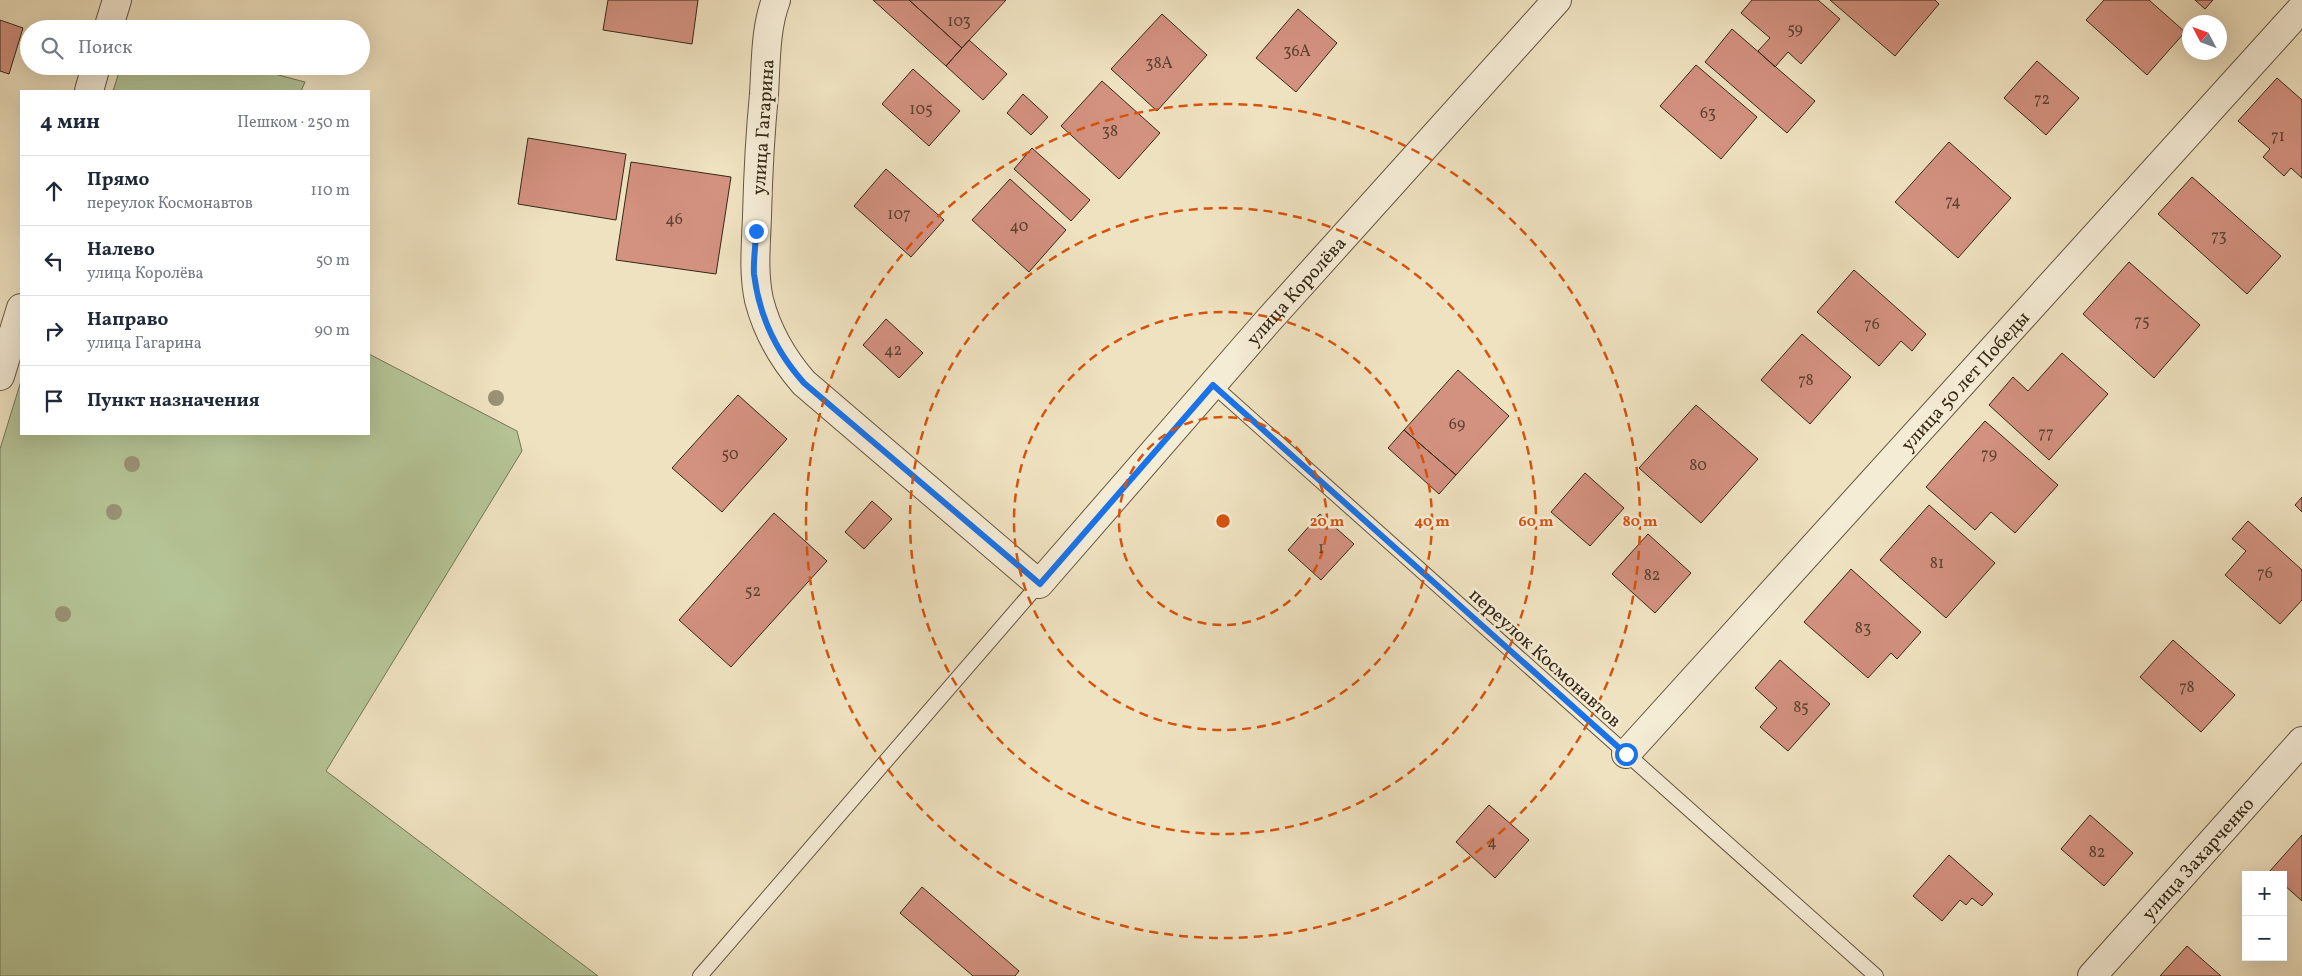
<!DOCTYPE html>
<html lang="ru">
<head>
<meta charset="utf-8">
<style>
  body { margin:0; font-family:Vollkorn,serif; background:#f2f2f3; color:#1f2937 }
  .controls { position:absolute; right:15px; bottom:15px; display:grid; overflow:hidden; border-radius:0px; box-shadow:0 5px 20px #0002 }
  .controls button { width:45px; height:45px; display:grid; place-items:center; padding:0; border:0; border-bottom:1px solid #e0e1e3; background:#fff; color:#1f2937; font:25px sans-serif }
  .compass { position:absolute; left:2182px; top:15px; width:45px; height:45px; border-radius:50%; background:#fff; box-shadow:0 5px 20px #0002; rotate:311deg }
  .stop { position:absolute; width:15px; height:15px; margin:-11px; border:4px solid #1a73e8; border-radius:50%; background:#fff }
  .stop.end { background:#1a73e8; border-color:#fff; box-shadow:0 1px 5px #0008 }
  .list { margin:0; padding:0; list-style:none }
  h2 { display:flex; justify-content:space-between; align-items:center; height:65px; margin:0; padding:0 20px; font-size:21px }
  h2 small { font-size:16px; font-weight:400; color:#747a83 }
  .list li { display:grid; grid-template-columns:32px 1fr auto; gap:15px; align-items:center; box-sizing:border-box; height:70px; padding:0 20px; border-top:1px solid #e0e1e3 }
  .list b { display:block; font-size:19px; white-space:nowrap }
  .list p { margin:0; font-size:16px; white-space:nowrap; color:#747a83 }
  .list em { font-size:16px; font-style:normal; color:#747a83 }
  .icon { flex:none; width:28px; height:28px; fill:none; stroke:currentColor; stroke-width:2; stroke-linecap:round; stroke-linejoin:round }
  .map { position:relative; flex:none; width:2302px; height:976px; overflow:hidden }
  .search { position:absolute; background:#fff; box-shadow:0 5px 20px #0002; left:20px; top:20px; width:350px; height:55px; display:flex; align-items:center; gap:12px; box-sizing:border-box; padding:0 18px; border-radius:28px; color:#747a83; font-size:19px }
  .panel { position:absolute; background:#fff; box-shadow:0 5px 20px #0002; left:20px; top:90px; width:350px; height:345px; border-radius:0px }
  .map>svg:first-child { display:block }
</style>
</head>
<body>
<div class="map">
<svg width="2302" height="976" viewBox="0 0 2302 976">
  <rect width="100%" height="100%" fill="#efe2c0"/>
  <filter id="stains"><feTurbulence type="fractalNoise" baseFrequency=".004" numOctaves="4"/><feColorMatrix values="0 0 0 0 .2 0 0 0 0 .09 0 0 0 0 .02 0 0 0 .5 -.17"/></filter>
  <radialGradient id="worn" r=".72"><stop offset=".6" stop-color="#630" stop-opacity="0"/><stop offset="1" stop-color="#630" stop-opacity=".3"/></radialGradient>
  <path fill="#b5c496" stroke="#757656" d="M 121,66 L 244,66 L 305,82 L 301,91 L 113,91 Z
    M 369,354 L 517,431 L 522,451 L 326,771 L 598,976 L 0,976 L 0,449 L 21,381 L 21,434 L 369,434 Z"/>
  <path fill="#d39180" stroke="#352816" d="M 608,0 L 698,0 L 692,44 L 603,30 Z
    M 873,0 L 909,0 L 962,48 L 946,66 Z
    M 909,0 L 1006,0 L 962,48 Z
    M 1752,0 L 1818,0 L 1840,19 L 1801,64 L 1788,52 L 1775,67 L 1758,51 L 1770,38 L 1741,13 Z
    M 1830,0 L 1935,0 L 1939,4 L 1895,56 Z
    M 2104,0 L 2149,0 L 2185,32 L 2147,75 L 2086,20 Z
    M 2195,0 L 2213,0 L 2205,9 Z
    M 1298,9 L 1337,43 L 1296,92 L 1256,58 Z
    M 1162,14 L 1207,55 L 1157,111 L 1111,69 Z
    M 0,20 L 23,28 L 9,74 L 0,71 Z
    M 1732,29 L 1815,101 L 1787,133 L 1705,62 Z
    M 969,40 L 1007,74 L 983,100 L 946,66 Z
    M 2037,61 L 2079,98 L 2046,135 L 2004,98 Z
    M 1696,65 L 1757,117 L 1721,159 L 1660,106 Z
    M 913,69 L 960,111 L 929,146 L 882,104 Z
    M 2277,78 L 2302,100 L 2302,178 L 2291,168 L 2284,176 L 2263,157 L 2270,149 L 2238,121 Z
    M 1102,81 L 1160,133 L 1119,179 L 1061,126 Z
    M 1023,94 L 1048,117 L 1031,135 L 1007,113 Z
    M 528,138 L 626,154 L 616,220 L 518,204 Z
    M 1949,142 L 2011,198 L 1958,258 L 1895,202 Z
    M 1032,148 L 1090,200 L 1071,221 L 1014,169 Z
    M 631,162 L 731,177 L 716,274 L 616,260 Z
    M 886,169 L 944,220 L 911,257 L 854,206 Z
    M 2192,177 L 2281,256 L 2247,294 L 2158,214 Z
    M 1010,179 L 1066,230 L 1029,272 L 972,220 Z
    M 2129,262 L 2200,325 L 2154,378 L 2083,314 Z
    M 1854,270 L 1926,334 L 1912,351 L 1901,341 L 1879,366 L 1817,312 Z
    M 886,319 L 923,353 L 899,378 L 863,345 Z
    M 1802,334 L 1851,377 L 1810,424 L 1761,380 Z
    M 2062,353 L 2108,394 L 2049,460 L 1989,405 L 2013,377 L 2028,391 Z
    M 1458,370 L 1509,416 L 1456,475 L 1404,430 Z
    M 738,395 L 787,439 L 722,512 L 672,468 Z
    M 1696,405 L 1758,459 L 1701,523 L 1639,468 Z
    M 1985,421 L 2058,485 L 2015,533 L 1991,512 L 1975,530 L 1926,487 Z
    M 1404,430 L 1456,475 L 1439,494 L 1388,448 Z
    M 1585,473 L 1624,508 L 1590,546 L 1551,512 Z
    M 2302,497 L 2302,512 L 2295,505 Z
    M 872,501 L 892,519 L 864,549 L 845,532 Z
    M 1929,505 L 1995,563 L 1946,618 L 1880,560 Z
    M 774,513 L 827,561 L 731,667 L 679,620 Z
    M 1320,514 L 1354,544 L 1321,580 L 1288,550 Z
    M 2248,521 L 2302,570 L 2302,600 L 2280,624 L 2225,575 L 2246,551 L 2232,539 Z
    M 1648,534 L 1691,573 L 1655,613 L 1612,574 Z
    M 1851,569 L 1921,632 L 1897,659 L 1891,653 L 1868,678 L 1804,622 Z
    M 2173,640 L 2235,695 L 2201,732 L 2140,677 Z
    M 1780,660 L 1830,704 L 1788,751 L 1760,727 L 1777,708 L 1755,688 Z
    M 1489,805 L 1529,840 L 1495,878 L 1456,842 Z
    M 2090,815 L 2133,853 L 2104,886 L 2061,849 Z
    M 2302,835 L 2302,901 L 2283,884 L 2283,875 L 2272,875 L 2269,872 Z
    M 1949,855 L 1993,894 L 1982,906 L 1972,898 L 1966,905 L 1960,900 L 1942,921 L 1913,896 Z
    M 922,887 L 1019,971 L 1015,976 L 973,976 L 900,913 Z
    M 2187,946 L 2221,976 L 2160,976 Z"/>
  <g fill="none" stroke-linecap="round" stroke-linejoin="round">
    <g stroke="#645640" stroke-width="16">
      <path id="service" d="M 1213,385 L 1876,976
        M 700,976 L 1039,584"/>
    </g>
    <g stroke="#645640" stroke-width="30">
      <g id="minor">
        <path id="s1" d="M 776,0 C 765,29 766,64 764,94 C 760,135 758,176 757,216 C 756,245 753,272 759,300 C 767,331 783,359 804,383 L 1039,584 L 1267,322 L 1557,0"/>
        <path d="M 108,29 L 117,0"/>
        <path d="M 89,91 L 96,66"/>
        <path d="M 0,376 L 21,308"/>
        <path id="s2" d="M 1626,754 L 2302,8"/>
        <path id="s3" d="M 2092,976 L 2302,741"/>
      </g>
    </g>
    <use href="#service" stroke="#f5ecd6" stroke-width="14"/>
    <use href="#minor" stroke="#f5ecd6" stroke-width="28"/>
  </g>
  <g fill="#9a9174">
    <circle cx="496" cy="398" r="8"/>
    <circle cx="132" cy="464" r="8"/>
    <circle cx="114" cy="512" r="8"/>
    <circle cx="63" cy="614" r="8"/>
  </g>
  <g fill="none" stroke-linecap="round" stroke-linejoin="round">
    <path stroke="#1a73e8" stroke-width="6" d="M 756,231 C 756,245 753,260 754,274 C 759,315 777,353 804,383 L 1040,584 L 1213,385 L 1626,754"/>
  </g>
  <g fill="none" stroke="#d6540d" stroke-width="2.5" stroke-dasharray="9 6">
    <circle cx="1223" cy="521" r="104"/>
    <circle cx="1223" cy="521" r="209"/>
    <circle cx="1223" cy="521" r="313"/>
    <circle cx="1223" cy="521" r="417"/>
  </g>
  <g text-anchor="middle" stroke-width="5" stroke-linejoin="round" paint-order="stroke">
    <g font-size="16" fill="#5c4230">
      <text x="959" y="26">103</text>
      <text x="1795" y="34">59</text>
      <text x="1297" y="56">36А</text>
      <text x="1159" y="68">38А</text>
      <text x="2042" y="104">72</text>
      <text x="921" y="114">105</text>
      <text x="1708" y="118">63</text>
      <text x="1110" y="136">38</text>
      <text x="2278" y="141">71</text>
      <text x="1953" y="206">74</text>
      <text x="899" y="219">107</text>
      <text x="674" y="224">46</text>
      <text x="1019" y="231">40</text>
      <text x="2219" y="241">73</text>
      <text x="2142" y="326">75</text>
      <text x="1872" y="329">76</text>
      <text x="893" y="355">42</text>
      <text x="1806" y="385">78</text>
      <text x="1457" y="429">69</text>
      <text x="2046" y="438">77</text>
      <text x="730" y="459">50</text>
      <text x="1989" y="459">79</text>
      <text x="1698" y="470">80</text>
      <text x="1321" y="553">1</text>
      <text x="1937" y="568">81</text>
      <text x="2265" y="578">76</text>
      <text x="1652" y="580">82</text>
      <text x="753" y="596">52</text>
      <text x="1863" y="633">83</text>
      <text x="2187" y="692">78</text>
      <text x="1801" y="712">85</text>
      <text x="1492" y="847">4</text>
      <text x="2097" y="857">82</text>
    </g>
    <g font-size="19" fill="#352816" stroke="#f5ecd6">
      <text transform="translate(762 127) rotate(-86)" y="7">улица Гагарина</text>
      <text dy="7" stroke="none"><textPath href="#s1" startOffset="1096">улица Королёва</textPath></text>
      <text dy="7" stroke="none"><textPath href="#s2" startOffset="504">улица 50 лет Победы</textPath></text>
      <text transform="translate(1546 657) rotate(42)" y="7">переулок Космонавтов</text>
      <text dy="7" stroke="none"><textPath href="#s3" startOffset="158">улица Захарченко</textPath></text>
    </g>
  </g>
  <circle cx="1223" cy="521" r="8" fill="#d6540d" stroke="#f5ecd6" stroke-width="2.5"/>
  <g font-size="15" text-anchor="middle" font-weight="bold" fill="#d6540d" stroke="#f5ecd6" stroke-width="5" stroke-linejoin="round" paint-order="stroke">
    <text x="1327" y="526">20 m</text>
    <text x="1432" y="526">40 m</text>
    <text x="1536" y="526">60 m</text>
    <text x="1640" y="526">80 m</text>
  </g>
  <rect width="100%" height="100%" filter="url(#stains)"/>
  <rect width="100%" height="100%" fill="url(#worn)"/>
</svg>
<div class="controls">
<button>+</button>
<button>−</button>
</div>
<svg class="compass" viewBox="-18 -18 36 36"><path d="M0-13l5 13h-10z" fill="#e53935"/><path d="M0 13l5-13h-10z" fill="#747a83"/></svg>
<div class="stop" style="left:1626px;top:754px"></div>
<div class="stop end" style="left:756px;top:231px"></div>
<div class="search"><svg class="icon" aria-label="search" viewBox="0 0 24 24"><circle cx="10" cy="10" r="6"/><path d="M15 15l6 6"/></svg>Поиск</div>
<section class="panel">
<h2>4 мин<small>Пешком · 250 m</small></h2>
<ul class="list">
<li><svg class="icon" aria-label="ahead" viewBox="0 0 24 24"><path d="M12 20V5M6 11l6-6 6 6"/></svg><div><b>Прямо</b><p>переулок Космонавтов</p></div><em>110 m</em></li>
<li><svg class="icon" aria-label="left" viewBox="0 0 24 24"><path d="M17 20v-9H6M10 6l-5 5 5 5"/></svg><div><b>Налево</b><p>улица Королёва</p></div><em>50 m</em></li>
<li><svg class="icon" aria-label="right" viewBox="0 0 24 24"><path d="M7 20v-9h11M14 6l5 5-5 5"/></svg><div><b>Направо</b><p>улица Гагарина</p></div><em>90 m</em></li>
<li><svg class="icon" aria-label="arrive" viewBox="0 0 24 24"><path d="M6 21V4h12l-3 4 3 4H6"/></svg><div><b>Пункт назначения</b></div></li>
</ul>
</section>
</div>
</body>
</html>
